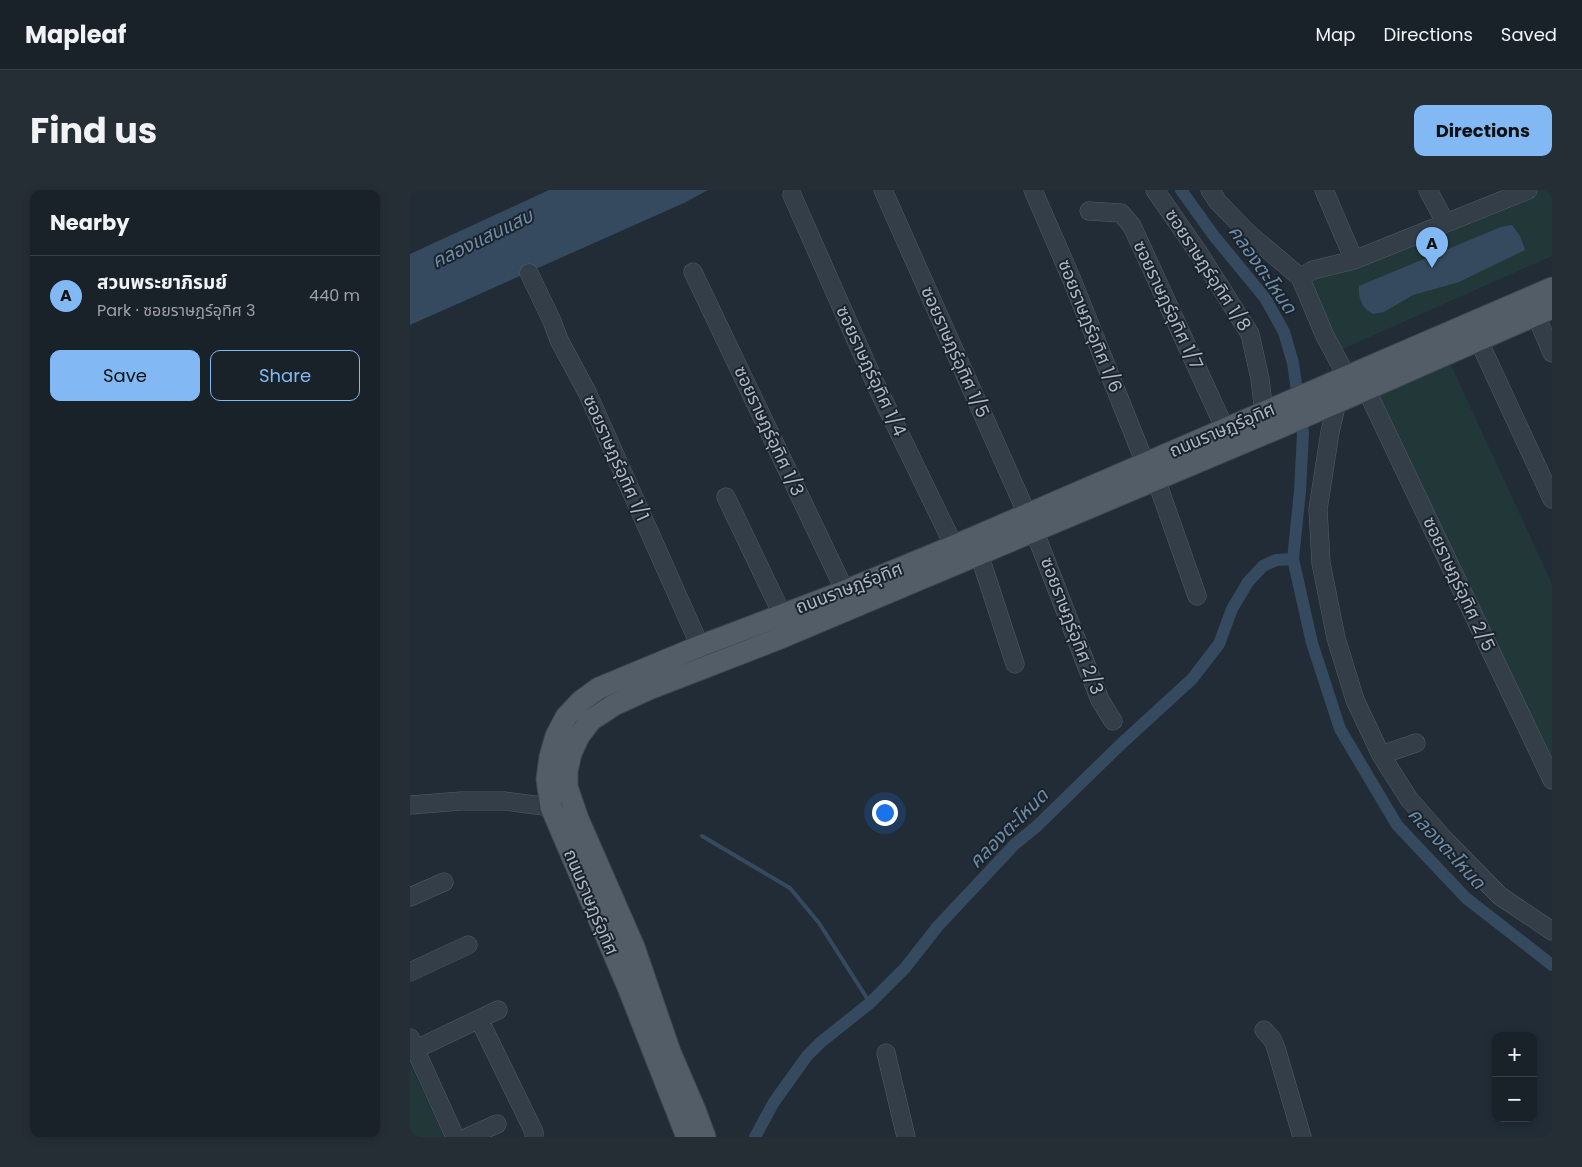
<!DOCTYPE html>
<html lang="en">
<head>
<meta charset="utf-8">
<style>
  body { margin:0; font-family:Poppins,"Noto Sans Thai",sans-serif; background:#262e35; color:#f1f3f6 }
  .controls { position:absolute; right:15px; bottom:15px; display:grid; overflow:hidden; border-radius:10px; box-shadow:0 2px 8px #0003 }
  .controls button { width:45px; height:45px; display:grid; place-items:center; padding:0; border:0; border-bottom:1px solid #373e46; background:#192129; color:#f1f3f6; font:25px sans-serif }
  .you { position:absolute; left:474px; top:622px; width:18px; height:18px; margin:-12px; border:4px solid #fff; border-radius:50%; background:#1a73e8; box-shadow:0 0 0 8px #1a73e833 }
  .badge { display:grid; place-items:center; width:32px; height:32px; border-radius:50%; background:#82b9f5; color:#111; font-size:16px; font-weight:700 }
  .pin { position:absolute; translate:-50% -41px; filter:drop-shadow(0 1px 2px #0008) }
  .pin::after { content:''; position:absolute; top:26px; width:18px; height:15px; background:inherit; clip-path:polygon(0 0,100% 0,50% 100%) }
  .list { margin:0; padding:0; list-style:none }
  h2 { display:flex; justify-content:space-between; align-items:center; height:65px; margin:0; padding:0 20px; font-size:21px }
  h2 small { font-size:16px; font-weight:400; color:#9fa3a8 }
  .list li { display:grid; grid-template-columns:32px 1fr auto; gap:15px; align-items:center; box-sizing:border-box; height:80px; padding:0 20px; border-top:1px solid #373e46 }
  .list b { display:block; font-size:19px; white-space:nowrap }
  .list p { margin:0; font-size:16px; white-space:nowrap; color:#9fa3a8 }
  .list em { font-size:16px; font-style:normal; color:#9fa3a8 }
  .actions { display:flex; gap:10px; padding:15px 20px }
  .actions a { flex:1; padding:11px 0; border:1px solid #82b9f5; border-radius:10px; text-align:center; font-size:18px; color:#82b9f5 }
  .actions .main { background:#82b9f5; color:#111 }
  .map { position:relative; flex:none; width:1142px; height:947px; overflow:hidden; border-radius:10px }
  header { display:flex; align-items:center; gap:30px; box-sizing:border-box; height:70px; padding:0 25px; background:#192129; border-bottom:1px solid #373e46 }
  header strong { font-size:24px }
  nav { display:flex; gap:28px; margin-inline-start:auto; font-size:18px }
  .intro { display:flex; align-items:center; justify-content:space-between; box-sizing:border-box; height:120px; padding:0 30px }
  h1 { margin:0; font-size:35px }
  .button { padding:12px 22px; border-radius:10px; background:#82b9f5; color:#111; font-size:18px; font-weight:700 }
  main { display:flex; gap:30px; padding:0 30px }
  aside { flex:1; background:#192129; border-radius:10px; box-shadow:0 2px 8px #0003 }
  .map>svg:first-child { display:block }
</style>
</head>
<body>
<header>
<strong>Mapleaf</strong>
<nav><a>Map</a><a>Directions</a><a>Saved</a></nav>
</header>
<div class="intro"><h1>Find us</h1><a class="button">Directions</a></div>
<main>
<aside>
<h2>Nearby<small></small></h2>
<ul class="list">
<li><span class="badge">A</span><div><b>สวนพระยาภิรมย์</b><p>Park · ซอยราษฎร์อุทิศ 3</p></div><em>440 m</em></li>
</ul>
<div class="actions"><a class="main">Save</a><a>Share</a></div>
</aside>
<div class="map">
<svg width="1142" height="947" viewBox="0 0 1142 947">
  <rect width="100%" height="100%" fill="#212c37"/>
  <path fill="#223838" d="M 1130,0 L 1142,0 L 1142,66 L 928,161 L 898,92 L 900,86 L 1004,49 Z
    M 1041,175 L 1142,394 L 1142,591 L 964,208 Z
    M 0,874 L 34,947 L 0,947 Z"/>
  <path fill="#354a5e" d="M 139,0 L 298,0 L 274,13 L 0,135 L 0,64 Z
    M 1102,35 L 1110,46 L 1115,60 L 1049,92 L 1003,105 L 974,122 L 963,124 C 952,118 948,108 949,96 L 1091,37 Z"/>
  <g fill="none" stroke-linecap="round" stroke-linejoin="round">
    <path stroke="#354a5e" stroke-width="4" d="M 292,646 L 380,698 L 409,733 L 460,813"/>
    <path stroke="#354a5e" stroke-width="12" d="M 771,0 L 804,46 L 855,108 L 874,142 L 883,173 L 893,243 L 890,301 L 883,369 L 902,453 L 930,539 L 987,635 L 1056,708 L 1142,775
      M 345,947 L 364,912 L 397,866 L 411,852 L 460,813 L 495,778 L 528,736 L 605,654 L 627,636 L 710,555 L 782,489 L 809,454 L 822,419 L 838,392 L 853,376 L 866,370 L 883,369"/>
    <g stroke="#515c65" stroke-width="19">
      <path id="minor" d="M 473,0 L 617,324
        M 623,0 L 662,90 L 735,273
        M 745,0 L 790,65 L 840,144 L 850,189 L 854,223
        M 800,0 L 808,12 L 839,44 L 890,87 L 915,146 L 937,187
        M 914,0 L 944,70
        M 1018,0 L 1035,32
        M 382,5 L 465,193 L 544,356
        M 679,21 L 711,23 L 722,36 L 815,239
        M 283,82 L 435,401
        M 119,83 L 142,131 L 149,150 L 177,202 L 290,456
        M 890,87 L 903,80 L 944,70 L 1118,0
        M 1126,125 L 1142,163
        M 1068,149 L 1142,309
        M 956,199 L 1142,590
        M 927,212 L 920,242 L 908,319 L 911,373 L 926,448 L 945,510 L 971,565 L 999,609 L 1033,648 L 1090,706 L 1142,741
        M 746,289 L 787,406
        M 316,307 L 372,424
        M 624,340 L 679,482 L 690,510 L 703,531
        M 569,364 L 605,474
        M 971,565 L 1006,553
        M 0,615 L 51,611 L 94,611 L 141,617
        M 0,707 L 34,692
        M 0,782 L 58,755
        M 69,829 L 124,942 L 124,947
        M 854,840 L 862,849 L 866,858 L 892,947
        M 0,848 L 45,947
        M 0,862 L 88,820
        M 476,863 L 496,947
        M 58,947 L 87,934"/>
    </g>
    <g stroke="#3d4751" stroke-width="23">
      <path id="major" d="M 277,947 L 218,797 L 141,617 L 137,589 L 140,567 L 146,546 L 156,527 L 171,511 L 189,498 L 290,456 L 435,401 L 544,356 L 1142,98
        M 295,947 L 285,920 L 260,862 L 224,757 L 168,629 L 157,597 L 157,581 L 161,563 L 169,546 L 181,530 L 204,515 L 239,499 L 368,449 L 873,236 L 1142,118"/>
    </g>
    <use href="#minor" stroke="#343e48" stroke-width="18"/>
    <use href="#major" stroke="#525d68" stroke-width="21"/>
  </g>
  <g text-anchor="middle" stroke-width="4" stroke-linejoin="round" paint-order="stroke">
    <g font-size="18" fill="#aeb9c4" stroke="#1a232c">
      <text transform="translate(798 80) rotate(57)" y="6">ซอยราษฎร์อุทิศ 1/8</text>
      <text transform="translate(758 115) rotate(65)" y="6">ซอยราษฎร์อุทิศ 1/7</text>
      <text transform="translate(680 136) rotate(68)" y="6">ซอยราษฎร์อุทิศ 1/6</text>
      <text transform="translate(545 162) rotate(66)" y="6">ซอยราษฎร์อุทิศ 1/5</text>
      <text transform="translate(461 181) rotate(65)" y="6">ซอยราษฎร์อุทิศ 1/4</text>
      <text transform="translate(812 240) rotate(-23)" y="6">ถนนราษฎร์อุทิศ</text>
      <text transform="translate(359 241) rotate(65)" y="6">ซอยราษฎร์อุทิศ 1/3</text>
      <text transform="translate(206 268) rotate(66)" y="6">ซอยราษฎร์อุทิศ 1/1</text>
      <text transform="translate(1049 394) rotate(65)" y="6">ซอยราษฎร์อุทิศ 2/5</text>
      <text transform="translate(439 398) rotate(-21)" y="6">ถนนราษฎร์อุทิศ</text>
      <text transform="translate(662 436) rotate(69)" y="6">ซอยราษฎร์อุทิศ 2/3</text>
      <text transform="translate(181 712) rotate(67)" y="6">ถนนราษฎร์อุทิศ</text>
    </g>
    <g font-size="19" font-style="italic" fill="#708da8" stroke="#1a232c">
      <text transform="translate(72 48) rotate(-26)" y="7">คลองแสนแสบ</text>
      <text transform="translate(853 79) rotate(55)" y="7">คลองตะโหนด</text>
      <text transform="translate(598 638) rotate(-45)" y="7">คลองตะโหนด</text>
      <text transform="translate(1037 658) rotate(47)" y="7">คลองตะโหนด</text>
    </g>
  </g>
</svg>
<div class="controls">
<button>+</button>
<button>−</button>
</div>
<div class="you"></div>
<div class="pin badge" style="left:1022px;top:78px">A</div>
</div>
</main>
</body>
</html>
